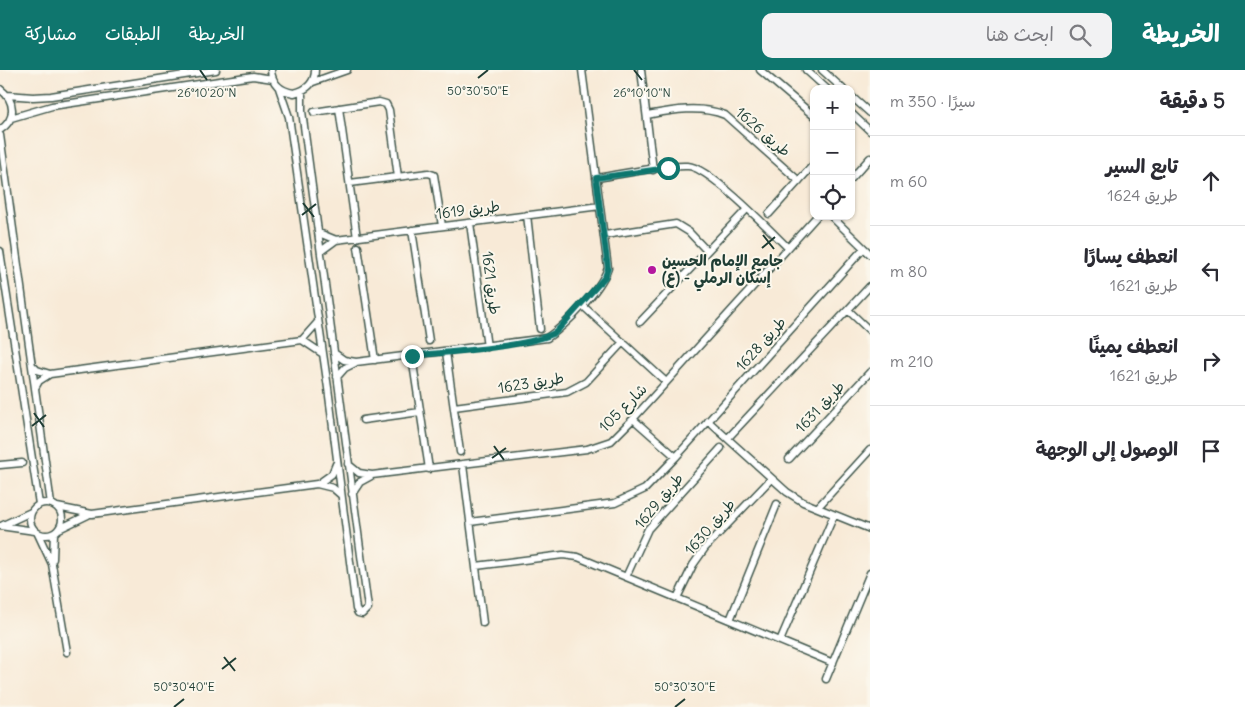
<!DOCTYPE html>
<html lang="ar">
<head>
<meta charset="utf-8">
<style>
  body { margin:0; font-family:Delius,"Playpen Sans Arabic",sans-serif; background:#f2f2f3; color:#2b2b33; direction:rtl }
  .controls { position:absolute; right:15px; top:15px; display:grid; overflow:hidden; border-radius:10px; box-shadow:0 1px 4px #0004 }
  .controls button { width:45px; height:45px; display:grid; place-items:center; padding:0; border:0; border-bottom:1px solid #e1e1e2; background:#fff; color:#2b2b33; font:25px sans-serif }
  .stop { position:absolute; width:15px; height:15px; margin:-11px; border:4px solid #0f766e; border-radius:50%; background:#fff }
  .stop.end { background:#0f766e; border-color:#fff; box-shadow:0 1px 5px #0008 }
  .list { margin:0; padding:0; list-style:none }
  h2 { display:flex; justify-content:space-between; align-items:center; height:65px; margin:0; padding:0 20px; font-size:21px }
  h2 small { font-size:16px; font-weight:400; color:#7c7c81 }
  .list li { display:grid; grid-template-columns:32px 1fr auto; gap:15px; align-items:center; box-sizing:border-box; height:90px; padding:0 20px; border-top:1px solid #e1e1e2 }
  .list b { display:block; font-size:19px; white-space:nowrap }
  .list p { margin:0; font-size:16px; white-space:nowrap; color:#7c7c81 }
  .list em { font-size:16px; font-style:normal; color:#7c7c81 }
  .icon { flex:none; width:28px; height:28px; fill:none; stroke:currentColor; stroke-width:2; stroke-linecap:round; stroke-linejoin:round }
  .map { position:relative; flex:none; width:870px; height:637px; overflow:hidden; direction:ltr }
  header { display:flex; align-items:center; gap:30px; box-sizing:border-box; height:70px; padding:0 25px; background:#0f766e; color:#fff }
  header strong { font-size:24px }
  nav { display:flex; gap:28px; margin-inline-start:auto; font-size:18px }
  .search { width:350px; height:45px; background:#f2f2f3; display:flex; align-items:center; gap:12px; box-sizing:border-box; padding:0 18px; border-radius:10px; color:#7c7c81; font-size:19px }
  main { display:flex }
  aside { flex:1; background:#fff }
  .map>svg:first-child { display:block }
</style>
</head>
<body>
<header>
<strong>الخريطة</strong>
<div class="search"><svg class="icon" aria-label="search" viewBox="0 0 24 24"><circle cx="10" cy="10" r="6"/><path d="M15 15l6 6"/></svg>ابحث هنا</div>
<nav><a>الخريطة</a><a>الطبقات</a><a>مشاركة</a></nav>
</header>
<main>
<aside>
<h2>5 دقيقة<small>سيرًا · 350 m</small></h2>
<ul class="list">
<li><svg class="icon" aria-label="ahead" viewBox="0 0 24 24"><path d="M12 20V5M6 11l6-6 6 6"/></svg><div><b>تابع السير</b><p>طريق 1624</p></div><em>60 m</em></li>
<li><svg class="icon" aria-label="left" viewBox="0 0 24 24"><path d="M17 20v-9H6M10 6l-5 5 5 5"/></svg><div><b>انعطف يسارًا</b><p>طريق 1621</p></div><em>80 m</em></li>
<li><svg class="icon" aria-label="right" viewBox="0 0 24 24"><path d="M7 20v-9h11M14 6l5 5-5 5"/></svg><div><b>انعطف يمينًا</b><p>طريق 1621</p></div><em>210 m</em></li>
<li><svg class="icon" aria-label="arrive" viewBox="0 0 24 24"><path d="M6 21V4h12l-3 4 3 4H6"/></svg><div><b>الوصول إلى الوجهة</b></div></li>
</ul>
</aside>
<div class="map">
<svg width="870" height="637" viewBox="0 0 870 637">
  <rect width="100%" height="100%" fill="#fbf7ec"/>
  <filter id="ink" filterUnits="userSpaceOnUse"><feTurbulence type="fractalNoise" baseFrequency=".02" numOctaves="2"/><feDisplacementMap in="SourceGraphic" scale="10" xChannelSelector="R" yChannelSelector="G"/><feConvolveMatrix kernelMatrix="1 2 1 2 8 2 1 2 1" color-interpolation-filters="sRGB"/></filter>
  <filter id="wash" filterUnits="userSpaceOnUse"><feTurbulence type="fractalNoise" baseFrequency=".0096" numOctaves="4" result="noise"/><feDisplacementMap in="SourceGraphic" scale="20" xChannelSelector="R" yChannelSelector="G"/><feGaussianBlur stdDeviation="1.12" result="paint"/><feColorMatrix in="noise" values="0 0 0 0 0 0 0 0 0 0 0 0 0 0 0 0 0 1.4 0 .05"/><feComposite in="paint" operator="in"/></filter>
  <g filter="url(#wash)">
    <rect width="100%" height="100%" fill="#f8ead7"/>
  </g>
  <g filter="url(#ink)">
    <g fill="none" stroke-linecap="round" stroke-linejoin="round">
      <g stroke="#40574c" stroke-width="9">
        <path id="minor" d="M 271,0 C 272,14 281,21 294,23 C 307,20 315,13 315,0
          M 641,0 L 653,100
          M 760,0 L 814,46
          M 806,0 L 827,19
          M 822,0 L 843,19
          M 313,12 L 347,0
          M 279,18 L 289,47 L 328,318 L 356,539 L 358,543 L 362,544 L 368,538 L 302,41 L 302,21
          M 0,19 C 15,30 17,49 0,60
          M 7,25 L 33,27 L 51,26 L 216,0
          M 851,26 L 870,43
          M 339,38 L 357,168
          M 314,42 L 379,32 L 386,34 L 389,40 L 398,107
          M 851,43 L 870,61
          M 647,45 C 673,40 700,35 725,45 L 799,111
          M 11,48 L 52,36 L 253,6 L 273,9
          M 0,65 L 51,434
          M 596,108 C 625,104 660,95 688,96 C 709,97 771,161 788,178
          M 851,109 L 870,88
          M 350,113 L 428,103 L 434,105 L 442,156
          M 769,144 L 814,94
          M 527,145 L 540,259
          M 831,146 L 870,184
          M 470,153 L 487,277
          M 412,160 L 429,271
          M 319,163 L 336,170 L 600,136
          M 605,165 L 676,154 L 689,162 L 707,181
          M 358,177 L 375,290
          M 0,181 L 39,434
          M 321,181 L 336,170
          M 582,235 L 665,311
          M 848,240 L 870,261
          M 640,252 L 747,139
          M 302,270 L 323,284
          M 446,282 L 460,382
          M 334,283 L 344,290 L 356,292 L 547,268 C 567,254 600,221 608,198 L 582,0
          M 412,287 L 429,399
          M 32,295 L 37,300 L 50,304
          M 337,307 L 345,298 L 355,293
          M 35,318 L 39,311 L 50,304 L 302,270 L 318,252
          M 454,337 L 567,322 L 586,312 L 623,272
          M 633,349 L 676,387
          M 363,350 L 420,342
          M 708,351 L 787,422 L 803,432 L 870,459
          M 728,368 L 870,216
          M 789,389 L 870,302
          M 348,394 L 359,403 L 372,405 L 587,379 L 611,371 L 633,349 L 817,146
          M 0,395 L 22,393
          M 463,395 L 483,553
          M 318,414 L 332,404 L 336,394
          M 352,424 L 360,412 L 371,406
          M30 449a16 16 0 1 1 32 0a16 16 0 1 1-32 0Z
          M 57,437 L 92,444 L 317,414 L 333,418 L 341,425
          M 818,437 L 870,380
          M 470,452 L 615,433 L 645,419 L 676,387 L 864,178
          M 3,455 L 31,442
          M 0,456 L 35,461
          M 59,459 L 88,445
          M 38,464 L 52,494 L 67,582
          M 53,489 L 54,463
          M 476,496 L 563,485 L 578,487 L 833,593
          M 626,507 L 648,459 L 721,378
          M 677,528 L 693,495 L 705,478 L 771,409
          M 730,550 L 777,434
          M 780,571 L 834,445
          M 826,609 L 870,503"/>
      </g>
      <use href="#minor" stroke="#fff" stroke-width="6"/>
    </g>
  </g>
  <g fill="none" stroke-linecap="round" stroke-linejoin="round" filter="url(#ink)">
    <path stroke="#0f766e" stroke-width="6" d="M 412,286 C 445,282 533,277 556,262 L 605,207 L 608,198 L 596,108 L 668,98"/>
  </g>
  <path fill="none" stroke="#1f3d34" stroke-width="2" d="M 200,0 L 207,10M 634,0 L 642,10M 478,8 L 488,0M 303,133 L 314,147M 302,145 L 316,134M 763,165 L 774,179M 762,178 L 775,167M 34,343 L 44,357M 32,356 L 46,345M 494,376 L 504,390M 492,388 L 506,378M 224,587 L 235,601M 222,599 L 236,588M 174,637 L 184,629M 675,637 L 685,629"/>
  <circle fill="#b5179e" stroke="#fbf7ec" stroke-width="2" cx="652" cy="200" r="5"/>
  <g text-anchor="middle" stroke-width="4" stroke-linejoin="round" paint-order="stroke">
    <g font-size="15" fill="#1f3d34" stroke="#fbf7ec">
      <text transform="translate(763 62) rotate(41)" y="5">طريق 1626</text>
      <text transform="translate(468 140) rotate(-7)" y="5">طريق 1619</text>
      <text transform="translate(491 213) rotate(83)" y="5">طريق 1621</text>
      <text transform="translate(761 274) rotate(-48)" y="5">طريق 1628</text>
      <text transform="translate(531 313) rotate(-9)" y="5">طريق 1623</text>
      <text transform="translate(820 337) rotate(-47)" y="5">طريق 1631</text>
      <text transform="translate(623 338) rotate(-45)" y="5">شارع 105</text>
      <text transform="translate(659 431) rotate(-50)" y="5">طريق 1629</text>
      <text transform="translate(710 457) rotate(-49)" y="5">طريق 1630</text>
    </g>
    <g font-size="15" font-weight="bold" fill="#1f3d34" stroke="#fbf7ec" text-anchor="start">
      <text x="662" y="196">جامع الإمام الحسين<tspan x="662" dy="17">(ع) - إسكان الرملي</tspan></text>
    </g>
  </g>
  <g font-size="12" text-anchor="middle" fill="#1f3d34" stroke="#fbf7ec" stroke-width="4" stroke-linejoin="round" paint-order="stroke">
    <text x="478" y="25">50°30'50"E</text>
    <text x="207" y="27">26°10'20"N</text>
    <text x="642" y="27">26°10'10"N</text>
    <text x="184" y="621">50°30'40"E</text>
    <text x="685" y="621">50°30'30"E</text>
  </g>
</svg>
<div class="controls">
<button>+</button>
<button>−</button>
<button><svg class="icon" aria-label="locate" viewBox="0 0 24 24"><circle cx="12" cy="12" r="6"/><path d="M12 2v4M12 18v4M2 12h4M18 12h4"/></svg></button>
</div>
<div class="stop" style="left:668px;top:98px"></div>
<div class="stop end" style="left:412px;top:286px"></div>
</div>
</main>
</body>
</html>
